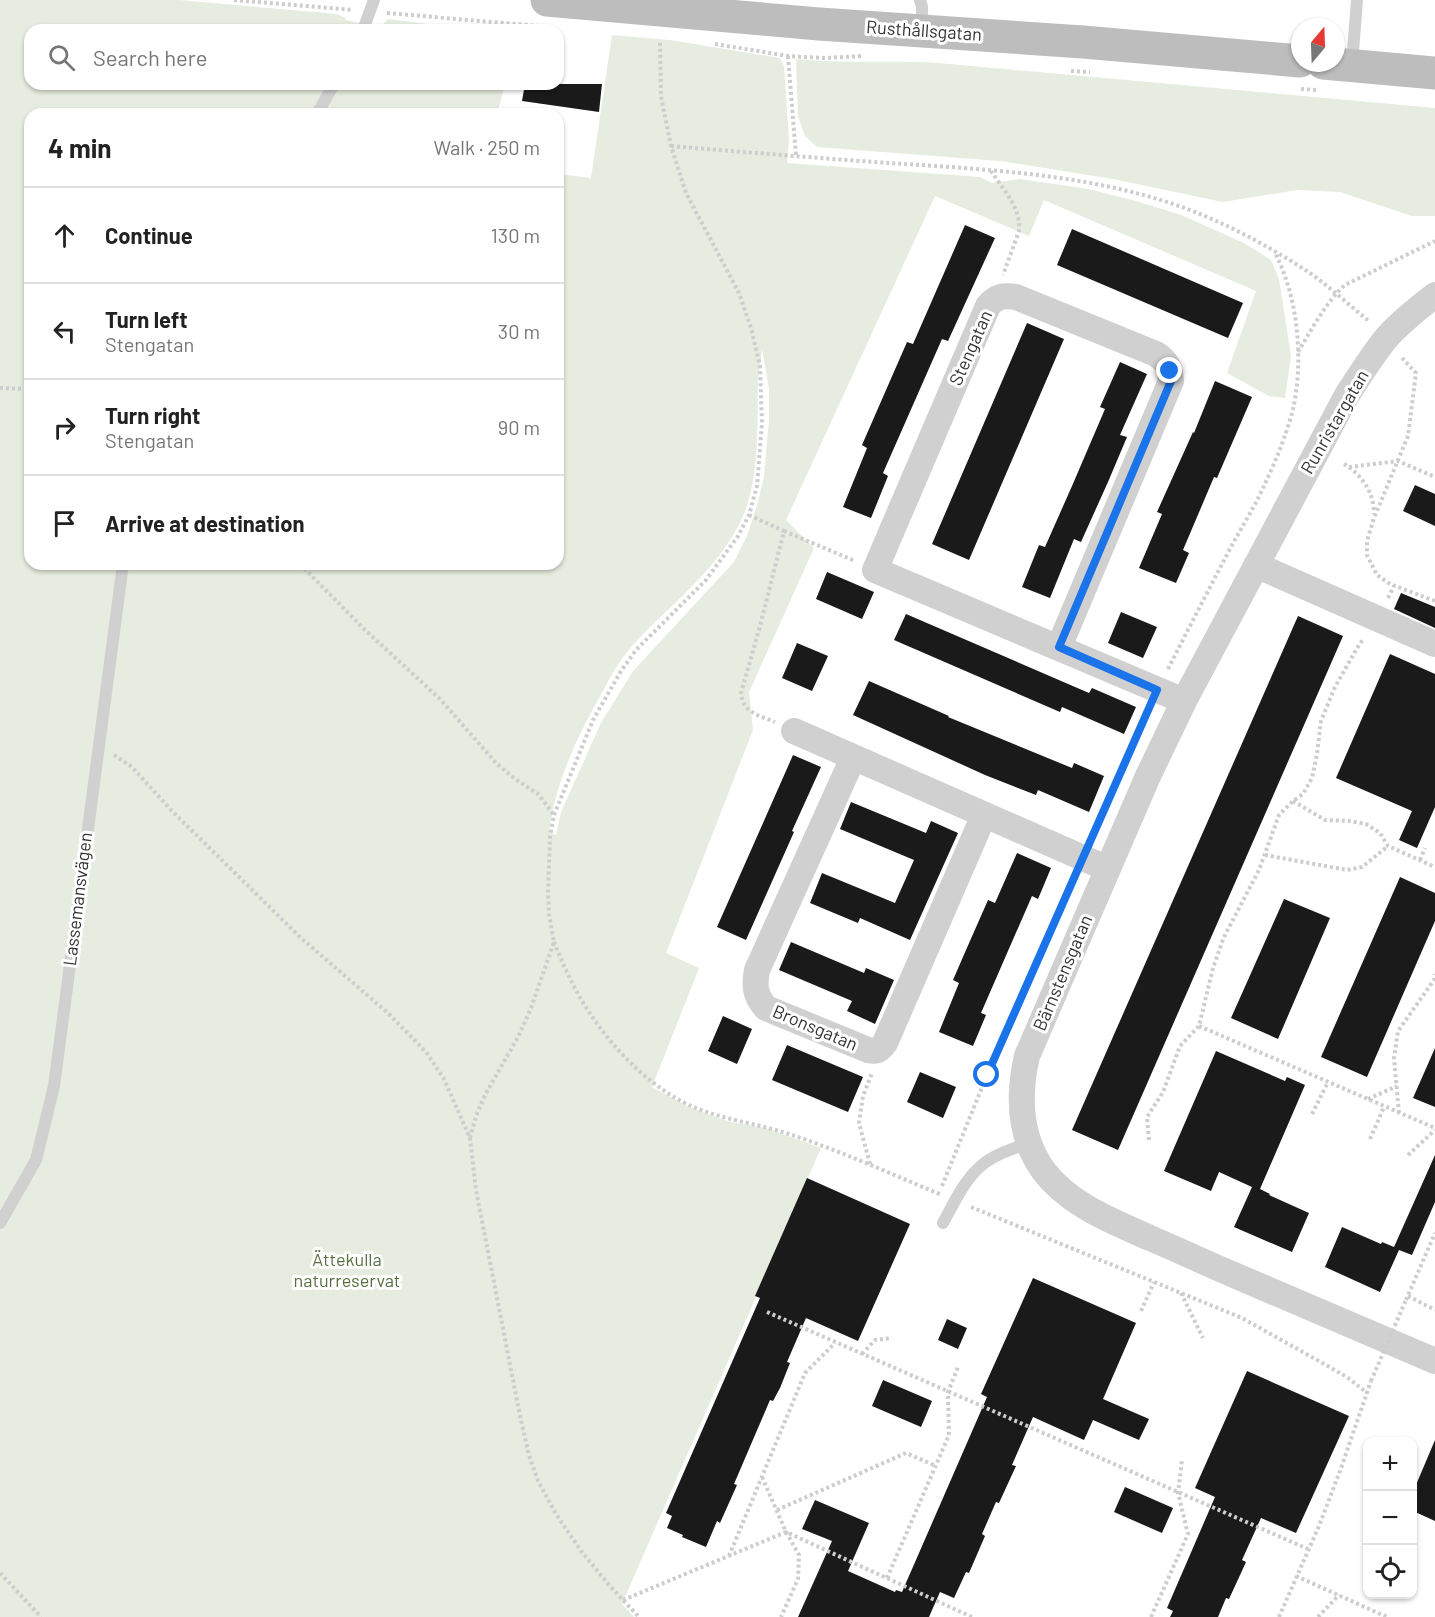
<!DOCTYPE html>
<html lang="en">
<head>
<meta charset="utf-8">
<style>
  body { margin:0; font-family:Barlow,sans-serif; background:#f6f6f6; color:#222 }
  .controls { position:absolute; right:18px; bottom:18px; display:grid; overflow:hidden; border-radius:12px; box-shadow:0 2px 4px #0004 }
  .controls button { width:54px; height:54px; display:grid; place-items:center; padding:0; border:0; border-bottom:2px solid #e0e0e0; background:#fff; color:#222; font:30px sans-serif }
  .compass { position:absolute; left:1291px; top:18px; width:54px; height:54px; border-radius:50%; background:#fff; box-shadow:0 2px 4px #0004; rotate:19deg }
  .stop { position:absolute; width:18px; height:18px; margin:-14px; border:4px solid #1a73e8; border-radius:50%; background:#fff }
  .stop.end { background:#1a73e8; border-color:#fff; box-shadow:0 2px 6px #0008 }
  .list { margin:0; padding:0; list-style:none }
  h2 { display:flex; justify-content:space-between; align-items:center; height:78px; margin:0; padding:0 24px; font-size:26px }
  h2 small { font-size:20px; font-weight:400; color:#767676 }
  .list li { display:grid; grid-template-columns:39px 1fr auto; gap:18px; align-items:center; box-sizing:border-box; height:96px; padding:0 24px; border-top:2px solid #e0e0e0 }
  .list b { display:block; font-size:22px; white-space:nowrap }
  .list p { margin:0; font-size:20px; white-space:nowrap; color:#767676 }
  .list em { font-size:20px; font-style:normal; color:#767676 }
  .icon { flex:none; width:33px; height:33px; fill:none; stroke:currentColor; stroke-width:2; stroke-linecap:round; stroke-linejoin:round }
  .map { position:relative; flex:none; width:1435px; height:1617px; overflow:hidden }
  .search { position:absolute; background:#fff; box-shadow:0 2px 4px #0004; left:24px; top:24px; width:540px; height:66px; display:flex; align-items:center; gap:15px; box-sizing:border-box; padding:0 21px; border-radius:18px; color:#767676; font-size:22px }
  .panel { position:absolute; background:#fff; box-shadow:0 2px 4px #0004; left:24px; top:108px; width:540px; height:462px; border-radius:18px }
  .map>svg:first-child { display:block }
</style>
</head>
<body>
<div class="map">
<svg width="1435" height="1617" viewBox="0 0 1435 1617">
  <rect width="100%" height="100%" fill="#fff"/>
  <path fill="#e6ecdf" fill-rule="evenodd" d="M 0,0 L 179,0 L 337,14 L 345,18 L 346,20 L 378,27 L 377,30 L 30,30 L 30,84 L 505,84 L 497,114 L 30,114 L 30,564 L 558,564 L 558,174 L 591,178 L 612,35 L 670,40 L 780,58 L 784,66 L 789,140 L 787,163 L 980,177 L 992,183 L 1020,179 L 1088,189 L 1136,201 L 1181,215 L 1244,243 L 1271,260 L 1279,279 L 1291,356 L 1285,398 L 1269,396 L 1227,373 L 1256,291 L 1044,200 L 1029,236 L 935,196 L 786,520 L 814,548 L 749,692 L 753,730 L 666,953 L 699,968 L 652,1087 L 689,1107 L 710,1115 L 731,1122 L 766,1128 L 821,1148 L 622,1604 L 634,1617 L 0,1617 ZM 762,349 L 769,388 L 769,420 L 764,477 L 757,505 L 747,536 L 734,562 L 633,671 L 601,723 L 561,812 L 556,835 L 549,832 C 555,782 579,733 604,689 C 612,674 620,660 631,647 C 670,604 719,570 743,516 C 760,476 757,424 758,381 C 759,371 761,360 762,349 Z
    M 388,19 L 475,30 L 378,30 Z
    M 796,59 C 843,64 891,60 939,63 L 1435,108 L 1435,216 L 1412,216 L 1340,192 L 1297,190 L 1223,202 L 1113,179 L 1000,161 L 817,147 L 805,136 L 798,116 Z"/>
  <path fill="#1a1a1a" d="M 525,84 L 602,84 L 599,112 L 522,101 Z
    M 965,225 L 995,238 L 948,341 L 942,339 L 883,473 L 888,476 L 871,518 L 843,507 L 867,448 L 862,445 L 907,342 L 913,344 Z
    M 1072,229 L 1243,303 L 1228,338 L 1057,265 Z
    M 1027,323 L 1064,339 L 969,560 L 932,544 Z
    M 1120,362 L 1147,374 L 1120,435 L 1127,437 L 1108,482 L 1081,542 L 1074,539 L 1050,598 L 1022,587 L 1039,545 L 1045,547 L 1072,486 L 1105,409 L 1100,407 Z
    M 1215,381 L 1252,397 L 1217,478 L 1214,477 L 1183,550 L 1189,553 L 1176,583 L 1139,568 L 1162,514 L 1157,512 L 1193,432 L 1194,433 Z
    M 1415,485 L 1435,494 L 1435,526 L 1403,511 Z
    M 827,572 L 874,592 L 862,619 L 816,599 Z
    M 1401,593 L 1435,607 L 1435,628 L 1394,609 Z
    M 1121,612 L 1157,627 L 1143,658 L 1108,643 Z
    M 906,614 L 1089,693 L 1092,688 L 1136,707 L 1124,734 L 1062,707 L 1060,712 L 894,640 Z
    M 1298,616 L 1343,636 L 1118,1150 L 1072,1130 Z
    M 797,643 L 828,656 L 812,691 L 782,678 Z
    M 1390,654 L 1435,674 L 1435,807 L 1417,848 L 1399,840 L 1412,811 L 1336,778 Z
    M 869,681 L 949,716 L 948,717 L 1072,768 L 1074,763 L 1104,776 L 1089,812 L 1038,790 L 1036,795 L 985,775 L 853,715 Z
    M 793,755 L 821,767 L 792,831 L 794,832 L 746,940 L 717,927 Z
    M 851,802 L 926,833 L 931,821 L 958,833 L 910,940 L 860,918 L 858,923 L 810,903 L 822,873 L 895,903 L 914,860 L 840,829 Z
    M 1017,853 L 1051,868 L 1038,899 L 1032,896 L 981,1013 L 986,1015 L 973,1046 L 939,1032 L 959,983 L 953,980 L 966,950 L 988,900 L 995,903 Z
    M 1400,877 L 1435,893 L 1435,921 L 1367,1077 L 1321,1057 Z
    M 1284,899 L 1330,918 L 1278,1039 L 1231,1018 Z
    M 791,942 L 864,973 L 866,968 L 894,980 L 875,1024 L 847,1011 L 852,1001 L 779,970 Z
    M 723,1016 L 752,1029 L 737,1064 L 708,1051 Z
    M 787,1045 L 863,1077 L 848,1112 L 772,1080 Z
    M 1435,1048 L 1435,1107 L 1413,1098 Z
    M 1216,1051 L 1285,1081 L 1287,1077 L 1305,1085 L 1260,1189 L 1270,1194 L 1269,1195 L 1309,1213 L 1292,1252 L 1234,1227 L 1252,1187 L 1219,1172 L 1211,1191 L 1164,1171 Z
    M 920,1072 L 956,1087 L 943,1118 L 907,1102 Z
    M 1435,1155 L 1435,1202 L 1412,1255 L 1399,1250 L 1380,1292 L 1325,1267 L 1342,1227 L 1381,1244 L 1382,1242 L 1394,1247 Z
    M 807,1178 L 910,1224 L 858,1341 L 806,1318 L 787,1362 L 790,1363 L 780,1388 L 773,1401 L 770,1400 L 734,1484 L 737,1485 L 720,1523 L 717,1521 L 706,1547 L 682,1537 L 683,1535 L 667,1528 L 672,1516 L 666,1513 L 760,1298 L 755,1296 Z
    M 1033,1278 L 1136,1323 L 1103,1399 L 1149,1419 L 1139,1440 L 1093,1420 L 1084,1440 L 1033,1417 L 1012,1465 L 1016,1466 L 999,1503 L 996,1502 L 982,1534 L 985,1536 L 969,1573 L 966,1572 L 954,1598 L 940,1592 L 929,1617 L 798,1617 L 832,1541 L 802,1529 L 815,1500 L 869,1523 L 848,1571 L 895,1592 L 896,1590 L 902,1592 L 987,1397 L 981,1394 Z
    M 947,1319 L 967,1328 L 958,1349 L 938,1340 Z
    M 1247,1371 L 1349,1416 L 1296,1533 L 1261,1518 L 1242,1560 L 1246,1562 L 1241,1573 L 1229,1599 L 1226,1598 L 1218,1617 L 1170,1617 L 1173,1611 L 1167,1608 L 1215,1497 L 1195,1488 Z
    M 883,1380 L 932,1401 L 921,1427 L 872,1406 Z
    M 1435,1440 L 1435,1521 L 1413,1511 L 1413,1492 Z
    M 1125,1487 L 1173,1508 L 1162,1533 L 1114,1512 Z"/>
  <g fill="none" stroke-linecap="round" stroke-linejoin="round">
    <path stroke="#cdcdcd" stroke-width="4" stroke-dasharray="3 3" stroke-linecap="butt" d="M 234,0 L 353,10
      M 387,13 L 538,26
      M 715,44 L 788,56 L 824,58 L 863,56
      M 788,56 L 796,156
      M 1071,71 L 1090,72
      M 1301,89 L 1317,90
      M 671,146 C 744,152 816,158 889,163 C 997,170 1114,175 1214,220 C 1246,234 1281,254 1310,273 C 1331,288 1350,306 1370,322
      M 991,171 C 1002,188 1022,209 1019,231 L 1003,275
      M 1298,352 C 1310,332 1328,299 1345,285 L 1435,241
      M 1402,358 L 1416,373 L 1408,436 L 1374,518 L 1367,541 L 1367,555 L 1377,575 L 1390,584 L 1435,601
      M 0,388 L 30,389
      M 1344,464 C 1362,475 1374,492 1374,514
      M 1349,467 L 1398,461 L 1435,477
      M 749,515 L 784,531 L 760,626 L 741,693 C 742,712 760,716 775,722
      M 784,531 L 855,561
      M 300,564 L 365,630 L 440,699 L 496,763 L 515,779 L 538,794 L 554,815
      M 1388,598 L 1394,586
      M 1168,669 C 1189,628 1210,587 1231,547 C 1241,528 1253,510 1262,490 C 1274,465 1286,437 1293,409 C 1304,360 1298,297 1275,253
      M 114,755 L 132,767 L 171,810 L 301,938 L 388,1013 L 426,1052 L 444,1079 L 470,1138 L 476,1190 L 520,1416 L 529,1455 L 538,1481 L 556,1514 L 581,1551 L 609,1585 L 639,1617
      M 1293,801 L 1325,820 L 1350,821 L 1366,824 L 1380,833 L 1388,846 L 1435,867
      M 1091,838 L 1148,711
      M 1265,855 L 1347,870 L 1362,867 L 1388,846
      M 1420,860 L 1425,848
      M 554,942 C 561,959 568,976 577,992 C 602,1038 647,1088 696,1108 C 726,1120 759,1124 789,1134 C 841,1151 891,1174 942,1195
      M 1199,1026 L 1435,1128
      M 1368,1099 L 1397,1086
      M 1399,1113 L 1394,1058 L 1398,1031 L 1434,980 L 1435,974
      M 1312,1114 L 1328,1082
      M 470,1138 L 476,1116 L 485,1095 L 518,1037 L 531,1008 L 554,942 L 549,914 L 548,892 L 550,837 L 554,815 L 584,742 L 593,720 L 621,671 L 636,650 L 706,580 L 738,536 L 749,515 L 757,486 L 762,423 L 760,366 L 751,328 L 739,293 L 686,193 L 671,146 L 661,97 L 660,41
      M 1370,1139 L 1384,1107
      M 1149,1140 L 1147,1117 L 1163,1092 L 1180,1046 L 1199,1026 L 1213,968 L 1224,937 L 1259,870 L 1279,815 L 1293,801 L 1303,794 L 1312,778 L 1317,754 L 1321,721 L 1335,687 L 1357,648 L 1364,638
      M 1408,1155 L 1435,1130
      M 870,1164 L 859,1123 L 863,1096 L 872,1073
      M 942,1186 L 987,1075 L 1074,878
      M 971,1207 L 1242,1318 L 1326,1365 L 1347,1377 L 1367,1393
      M 1181,1293 L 1203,1338
      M 1408,1296 L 1435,1310
      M 1406,1300 L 1435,1233
      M 1141,1311 L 1154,1282
      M 767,1312 L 1308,1549
      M 862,1354 L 875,1340 L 892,1338
      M 762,1477 L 786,1532 L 799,1555 L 798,1579 L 781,1617
      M 777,1510 L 906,1453 L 936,1466
      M 729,1556 L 805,1373 L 835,1343
      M 0,1573 L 41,1617
      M 1296,1576 L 1387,1617
      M 887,1578 L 949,1435 L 948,1392 L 958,1367
      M 623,1600 L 786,1532 L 972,1617
      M 1151,1617 L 1188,1534 L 1178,1493 L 1182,1460
      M 1279,1617 L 1319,1526 L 1340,1471 L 1371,1381
      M 1318,1617 L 1339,1595"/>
    <path stroke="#d0d0d0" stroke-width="12" d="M 920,0 L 922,7 L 922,30
      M 363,30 L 374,0
      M 1352,64 L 1357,0
      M 317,114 L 334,84
      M 0,1223 L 36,1160 L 54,1086 L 123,564
      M 943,1223 C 954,1203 964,1180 982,1165 C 995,1154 1013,1149 1029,1143"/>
    <path stroke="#d0d0d0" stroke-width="26" d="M 1435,295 C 1418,308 1402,321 1388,336 C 1373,354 1360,375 1347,395 L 1184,701 L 1148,776 L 1027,1056 C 1018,1095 1019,1136 1043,1170 C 1069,1205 1112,1221 1150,1238 C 1178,1250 1206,1263 1234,1275 C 1301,1303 1368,1332 1435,1361
      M 1256,565 L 1435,644
      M 1059,647 L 1171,381 C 1170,368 1167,361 1156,354 L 1016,297 C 1004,295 996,296 988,306 L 875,570 L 1184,701
      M 794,731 L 1108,869
      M 853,758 L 757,970 C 754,986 755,996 766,1008 L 868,1050 C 877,1052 880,1050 885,1043 L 984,815"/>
    <path stroke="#bdbdbd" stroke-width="33" d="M 547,0 L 819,24 L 1083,42 L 1300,61
      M 1323,63 L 1435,73"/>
    <path stroke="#cdcdcd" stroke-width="4" stroke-dasharray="3 3" stroke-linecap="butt" d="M 1371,1381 L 1406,1300"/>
  </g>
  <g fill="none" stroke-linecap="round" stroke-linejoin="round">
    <path stroke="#1a73e8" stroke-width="8" d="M 987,1075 L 1157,690 L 1059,647 L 1171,381 L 1170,371"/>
  </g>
  <g text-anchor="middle" stroke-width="6" stroke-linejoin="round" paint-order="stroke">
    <g font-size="18" fill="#333" stroke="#fff">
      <text transform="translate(924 31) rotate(4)" y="6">Rusthållsgatan</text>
      <text transform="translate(971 348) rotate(-66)" y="6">Stengatan</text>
      <text transform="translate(1335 422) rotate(-60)" y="6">Runristargatan</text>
      <text transform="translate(78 899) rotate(-83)" y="6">Lassemansvägen</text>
      <text transform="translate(1063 973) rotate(-67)" y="6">Bärnstensgatan</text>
      <text transform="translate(815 1028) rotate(23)" y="6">Bronsgatan</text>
    </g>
    <g font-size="18" fill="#56703f" stroke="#fff">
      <text x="347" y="1266">Ättekulla<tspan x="347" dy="21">naturreservat</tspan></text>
    </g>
  </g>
</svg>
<div class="controls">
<button>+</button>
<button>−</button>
<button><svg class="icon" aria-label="locate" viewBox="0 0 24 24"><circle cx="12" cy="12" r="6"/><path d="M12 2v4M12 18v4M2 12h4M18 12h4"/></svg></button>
</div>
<svg class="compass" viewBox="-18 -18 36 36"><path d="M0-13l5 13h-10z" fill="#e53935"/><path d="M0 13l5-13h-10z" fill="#767676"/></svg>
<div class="stop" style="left:987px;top:1075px"></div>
<div class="stop end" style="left:1170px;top:371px"></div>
<div class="search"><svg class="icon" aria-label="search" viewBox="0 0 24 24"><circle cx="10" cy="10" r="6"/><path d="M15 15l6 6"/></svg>Search here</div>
<section class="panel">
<h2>4 min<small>Walk · 250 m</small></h2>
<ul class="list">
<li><svg class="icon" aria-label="ahead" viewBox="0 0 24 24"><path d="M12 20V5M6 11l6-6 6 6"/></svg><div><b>Continue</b></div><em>130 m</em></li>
<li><svg class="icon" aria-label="left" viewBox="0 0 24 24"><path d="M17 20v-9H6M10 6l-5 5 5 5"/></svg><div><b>Turn left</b><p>Stengatan</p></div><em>30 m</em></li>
<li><svg class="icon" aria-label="right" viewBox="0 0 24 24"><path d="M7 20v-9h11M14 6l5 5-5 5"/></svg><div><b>Turn right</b><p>Stengatan</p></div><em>90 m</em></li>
<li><svg class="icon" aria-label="arrive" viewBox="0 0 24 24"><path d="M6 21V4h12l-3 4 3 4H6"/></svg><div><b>Arrive at destination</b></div></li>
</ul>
</section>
</div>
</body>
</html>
